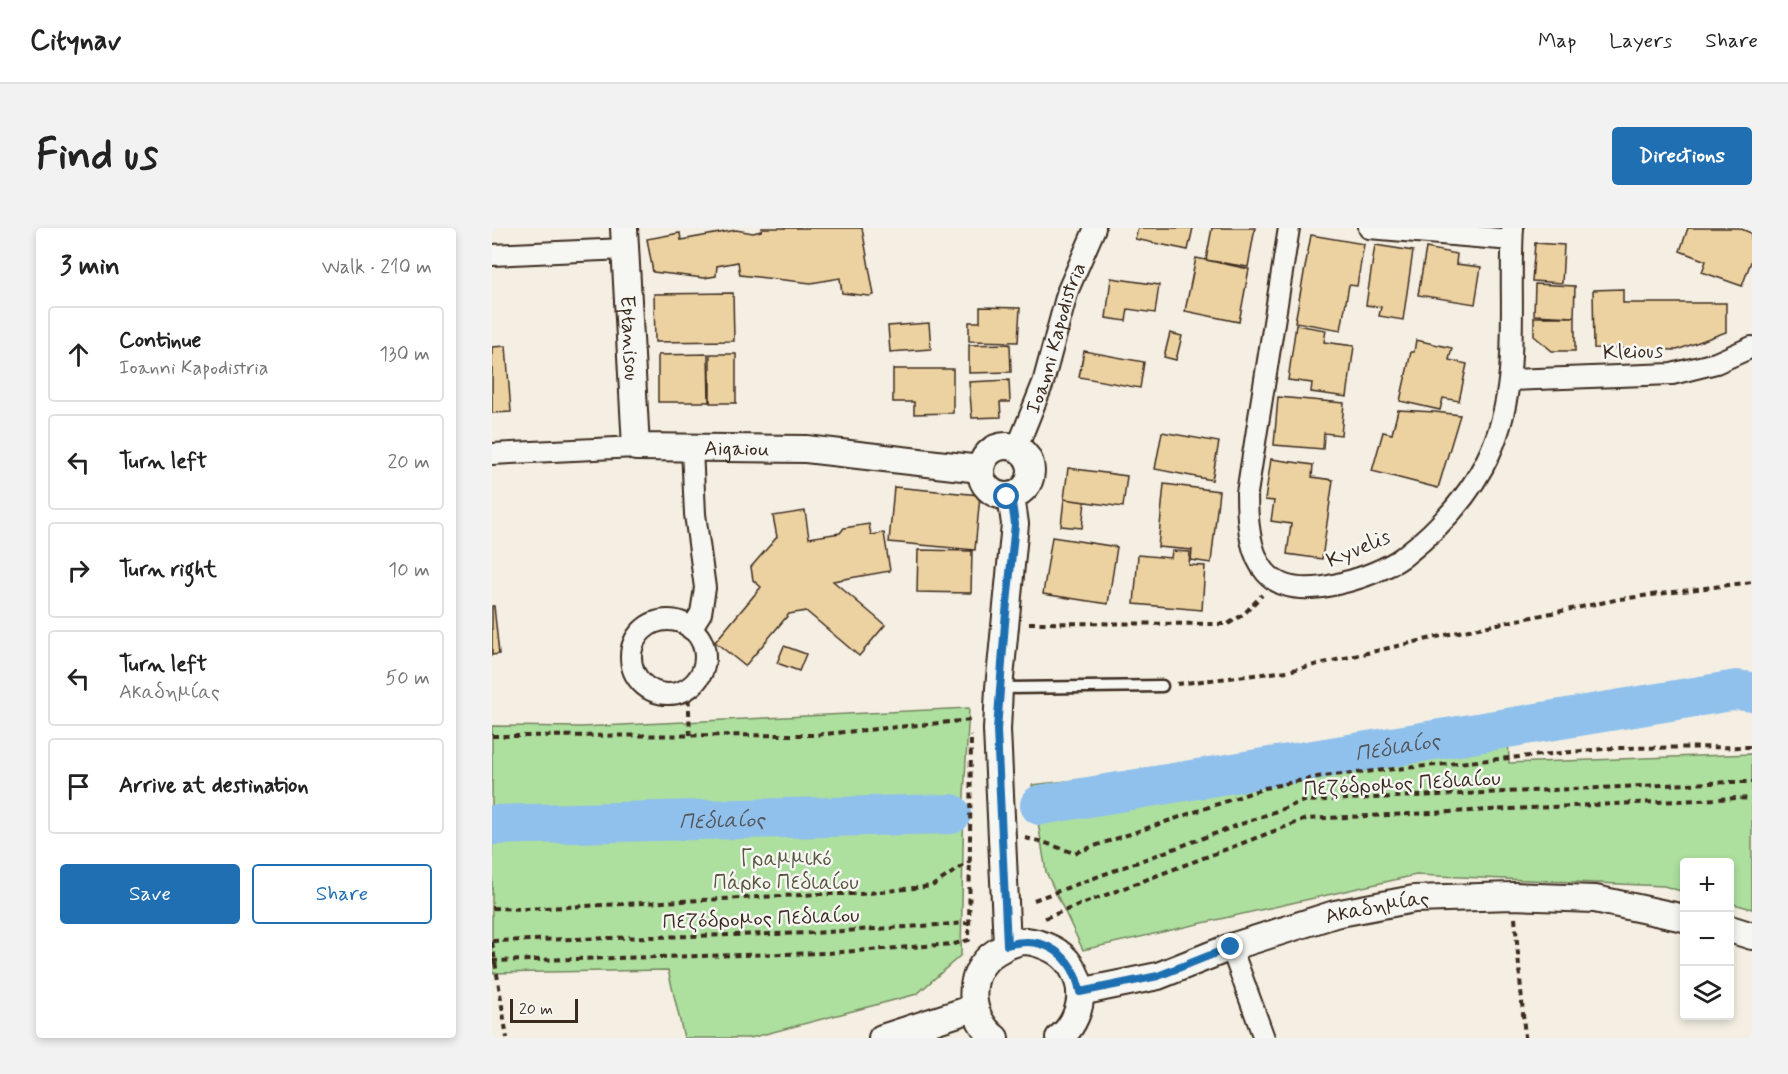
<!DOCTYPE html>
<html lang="en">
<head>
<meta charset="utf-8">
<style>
  body { margin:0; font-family:Mynerve,sans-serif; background:#f2f2f2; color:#222 }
  .controls { position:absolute; right:18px; bottom:18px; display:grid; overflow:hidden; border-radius:6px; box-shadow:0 3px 9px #0003 }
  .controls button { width:54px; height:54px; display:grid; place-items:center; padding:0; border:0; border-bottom:2px solid #e0e0e0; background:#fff; color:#222; font:30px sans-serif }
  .scale { position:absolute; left:18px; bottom:15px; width:68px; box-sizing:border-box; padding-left:6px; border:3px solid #3b2a1e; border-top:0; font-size:16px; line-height:21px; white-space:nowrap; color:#3b2a1e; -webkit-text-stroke:4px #f6f6f2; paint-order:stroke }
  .stop { position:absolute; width:18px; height:18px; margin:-14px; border:4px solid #1f6fb2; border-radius:50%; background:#fff }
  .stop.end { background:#1f6fb2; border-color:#fff; box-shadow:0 2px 6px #0008 }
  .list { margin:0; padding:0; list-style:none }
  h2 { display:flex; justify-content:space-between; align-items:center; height:78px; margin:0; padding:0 24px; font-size:26px }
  h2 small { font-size:20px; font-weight:400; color:#767676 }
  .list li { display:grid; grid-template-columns:39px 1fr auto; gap:18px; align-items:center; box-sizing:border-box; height:96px; margin:0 12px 12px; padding:0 12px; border:2px solid #e0e0e0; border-radius:6px }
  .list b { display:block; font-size:22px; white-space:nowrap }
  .list p { margin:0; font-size:20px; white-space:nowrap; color:#767676 }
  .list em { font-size:20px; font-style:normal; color:#767676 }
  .actions { display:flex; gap:12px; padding:18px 24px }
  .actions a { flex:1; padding:14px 0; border:2px solid #1f6fb2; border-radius:6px; text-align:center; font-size:21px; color:#1f6fb2 }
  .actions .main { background:#1f6fb2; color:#fff }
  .icon { flex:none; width:33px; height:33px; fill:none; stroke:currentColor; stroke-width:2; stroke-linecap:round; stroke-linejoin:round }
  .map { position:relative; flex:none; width:1260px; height:810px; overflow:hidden; border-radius:6px }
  header { display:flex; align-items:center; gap:36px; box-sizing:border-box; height:84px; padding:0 30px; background:#fff; border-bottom:2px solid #e0e0e0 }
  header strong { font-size:28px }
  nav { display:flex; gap:33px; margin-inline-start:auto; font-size:21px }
  .intro { display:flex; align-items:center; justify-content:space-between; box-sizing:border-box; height:144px; padding:0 36px }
  h1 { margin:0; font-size:42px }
  .button { padding:15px 27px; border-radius:6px; background:#1f6fb2; color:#fff; font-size:21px; font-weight:700 }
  main { display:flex; gap:36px; padding:0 36px }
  aside { flex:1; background:#fff; border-radius:6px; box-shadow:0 3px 9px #0003 }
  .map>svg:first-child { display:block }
</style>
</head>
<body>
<header>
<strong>Citynav</strong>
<nav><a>Map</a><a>Layers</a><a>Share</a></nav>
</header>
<div class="intro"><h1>Find us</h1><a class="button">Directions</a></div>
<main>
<aside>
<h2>3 min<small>Walk · 210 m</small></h2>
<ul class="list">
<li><svg class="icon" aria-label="ahead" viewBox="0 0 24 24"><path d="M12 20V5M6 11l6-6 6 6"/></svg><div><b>Continue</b><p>Ioanni Kapodistria</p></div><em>130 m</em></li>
<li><svg class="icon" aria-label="left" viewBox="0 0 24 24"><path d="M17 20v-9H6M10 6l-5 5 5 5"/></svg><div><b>Turn left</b></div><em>20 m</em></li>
<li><svg class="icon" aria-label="right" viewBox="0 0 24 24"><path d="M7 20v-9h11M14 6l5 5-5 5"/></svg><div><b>Turn right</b></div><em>10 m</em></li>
<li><svg class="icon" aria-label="left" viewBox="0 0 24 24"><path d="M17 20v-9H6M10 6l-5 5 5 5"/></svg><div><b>Turn left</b><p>Ακαδημίας</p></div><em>50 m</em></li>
<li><svg class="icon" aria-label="arrive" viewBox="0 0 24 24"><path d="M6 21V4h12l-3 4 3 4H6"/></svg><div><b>Arrive at destination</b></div></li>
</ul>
<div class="actions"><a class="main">Save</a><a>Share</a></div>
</aside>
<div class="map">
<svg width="1260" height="810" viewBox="0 0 1260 810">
  <rect width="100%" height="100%" fill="#f4efe2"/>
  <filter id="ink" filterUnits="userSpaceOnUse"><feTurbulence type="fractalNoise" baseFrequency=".0167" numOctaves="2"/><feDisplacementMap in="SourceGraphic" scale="12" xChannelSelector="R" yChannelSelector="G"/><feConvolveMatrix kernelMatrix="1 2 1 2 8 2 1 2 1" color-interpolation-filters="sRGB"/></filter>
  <g filter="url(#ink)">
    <path fill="#addf9f" stroke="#74845e" stroke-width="1.5" d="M 477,480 L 472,567 L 469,727 L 425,766 L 258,810 L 192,810 L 176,742 L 0,745 L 0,498 L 89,499 Z
      M 1016,504 L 1017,535 L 1260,526 L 1260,681 L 1238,675 L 1238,634 L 1192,634 L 1192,664 L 1172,658 L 924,647 L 591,722 L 554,644 L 540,557 Z"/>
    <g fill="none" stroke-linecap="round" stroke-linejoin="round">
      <g stroke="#90c1ec" stroke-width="40">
        <path id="s1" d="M 548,577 L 1245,462 L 1260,464"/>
        <path id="s2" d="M 0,597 L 459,586"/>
      </g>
    </g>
    <path fill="#ecd2a1" stroke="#3b2a1e" stroke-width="1.5" d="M 270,0 L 370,0 L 382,67 L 377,68 L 350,65 L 348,50 L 319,55 L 248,47 L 246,34 L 225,38 L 224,48 L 212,50 L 161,44 L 155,11 L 188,5 L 189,12 L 244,2 L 261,5 L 269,3 Z
      M 646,0 L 701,0 L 696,22 L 643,11 Z
      M 720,0 L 763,0 L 756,39 L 714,32 Z
      M 1196,0 L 1247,0 L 1259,5 L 1260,31 L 1250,58 L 1210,44 L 1214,33 L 1188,23 Z
      M 819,7 L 872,16 L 865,58 L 857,57 L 849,102 L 803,94 Z
      M 1043,15 L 1072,17 L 1070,55 L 1040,53 Z
      M 883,17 L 921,23 L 911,92 L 887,88 L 889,79 L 874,77 Z
      M 934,20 L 965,26 L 964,36 L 989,39 L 983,76 L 926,67 Z
      M 704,30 L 757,41 L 747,94 L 693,83 Z
      M 619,50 L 667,57 L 663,85 L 636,81 L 634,93 L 614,90 Z
      M 1043,56 L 1083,58 L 1082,89 L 1042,87 Z
      M 1131,61 L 1131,75 L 1234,75 L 1234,104 L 1185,122 L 1102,120 L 1101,62 Z
      M 241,65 L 242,113 L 163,114 L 162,66 Z
      M 488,79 L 528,80 L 526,114 L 477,113 L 477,94 L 488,94 Z
      M 1042,89 L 1083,89 L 1083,123 L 1060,123 L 1042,108 Z
      M 437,95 L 439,121 L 398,124 L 396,98 Z
      M 804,97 L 834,102 L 832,114 L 862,118 L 855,169 L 819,164 L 820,155 L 796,152 Z
      M 678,105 L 690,108 L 684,132 L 672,129 Z
      M 924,112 L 960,120 L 957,132 L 975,136 L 967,173 L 951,170 L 948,182 L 908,173 L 919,124 L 922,124 Z
      M 518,116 L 519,144 L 477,145 L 477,117 Z
      M 14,118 L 19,184 L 0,185 L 0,119 Z
      M 592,123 L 652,134 L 648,160 L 587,149 Z
      M 216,126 L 217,174 L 166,174 L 166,127 Z
      M 218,126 L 244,126 L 244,175 L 218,175 Z
      M 401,141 L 461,141 L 461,185 L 422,186 L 422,174 L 401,174 Z
      M 517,152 L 518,174 L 508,174 L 509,189 L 480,190 L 477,154 Z
      M 786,169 L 852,175 L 849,207 L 832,205 L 831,221 L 782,217 Z
      M 906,182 L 943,184 L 968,187 L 946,260 L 880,243 L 891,204 L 900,206 Z
      M 670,204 L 727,214 L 720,252 L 663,241 Z
      M 779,231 L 821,237 L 820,249 L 841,252 L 830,331 L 795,326 L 799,296 L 779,293 L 782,273 L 773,272 Z
      M 576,240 L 635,248 L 631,279 L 572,271 Z
      M 672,256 L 727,263 L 719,335 L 699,332 L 700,322 L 666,319 Z
      M 402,259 L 488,267 L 483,322 L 397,314 Z
      M 572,271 L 593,274 L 590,300 L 569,298 Z
      M 313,283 L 317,310 L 348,305 L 352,300 L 377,296 L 379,307 L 392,305 L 398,343 L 341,353 L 393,397 L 367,428 L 314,383 L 297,386 L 253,438 L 223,414 L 269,359 L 261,352 L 259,339 L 285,309 L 281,288 Z
      M 560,309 L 625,319 L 616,376 L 551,366 Z
      M 426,322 L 480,323 L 479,365 L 425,364 Z
      M 680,323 L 698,324 L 697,337 L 713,338 L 710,382 L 642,376 L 646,327 L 679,330 Z
      M 0,378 L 2,378 L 7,426 L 0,427 Z
      M 292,418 L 314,426 L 307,443 L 285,435 Z"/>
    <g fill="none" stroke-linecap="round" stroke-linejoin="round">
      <g stroke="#3b2a1e" stroke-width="15">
        <path id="service" d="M 507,460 L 670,458"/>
      </g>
      <g stroke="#3b2a1e" stroke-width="24">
        <g id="minor">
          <path d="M 797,0 L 755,265 C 755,336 773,377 853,354 C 870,350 896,340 911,329 C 947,301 979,267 998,225 C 1030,155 1016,75 1021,0"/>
          <path d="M 877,0 L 1020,12"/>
          <path d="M 0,27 L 133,21"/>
          <path d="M 1018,152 L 1180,146 L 1224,135 L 1260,119"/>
          <path id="s3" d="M 525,220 L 551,155 L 576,62 L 603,0"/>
          <path d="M 0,226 L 144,219"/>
          <circle cx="176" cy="429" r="37"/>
          <path d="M 199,401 L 209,385 L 213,360 L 203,286 L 200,220"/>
          <path d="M 739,719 L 772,810"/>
        </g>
      </g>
      <g stroke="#3b2a1e" stroke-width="30">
        <g id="tertiary">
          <path id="s4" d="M 132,0 L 144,219 L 314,221 L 488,241"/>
          <circle cx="514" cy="243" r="25"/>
          <path d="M 1238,701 L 1260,708"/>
          <path d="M 515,717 L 505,502 L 507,460 L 523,296 L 519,268"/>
          <path id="s5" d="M 588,764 L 666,748 L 739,719 L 843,686 L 922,671 L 1021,668 L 1103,671 L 1192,690"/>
          <path d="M 390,810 L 482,780"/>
          <path d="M 503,810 C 475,788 473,744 504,724 C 514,718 523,713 534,713 C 544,714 552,717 560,721 C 576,729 585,745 588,761 C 590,779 581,800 567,810"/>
        </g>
      </g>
      <path stroke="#3b2a1e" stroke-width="4" stroke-dasharray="6 4.5" stroke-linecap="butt" d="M 537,395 L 736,396 L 752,386 L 770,367
        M 685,456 L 796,443 L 967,404 L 1128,371 L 1260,354
        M 196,460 L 198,507
        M 0,508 L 322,507 L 479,492 L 479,494
        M 533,610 L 551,614 L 582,625 L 773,560 L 830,548 L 1122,520 L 1260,519
        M 542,672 L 812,573 L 1240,554 L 1260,554
        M 0,680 L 33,681 L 328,666 L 368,666 L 440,658 L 478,633
        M 553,690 L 814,591 L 1246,570 L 1260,571
        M 1023,690 L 1033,810
        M 0,713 L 320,705 L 477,695
        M 0,714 L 15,810
        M 0,733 L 336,725 L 462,716 L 477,712 L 479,507"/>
      <use href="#service" stroke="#f6f6f2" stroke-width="10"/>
      <use href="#minor" stroke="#f6f6f2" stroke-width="20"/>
      <use href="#tertiary" stroke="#f6f6f2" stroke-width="26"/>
    </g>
  </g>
  <g fill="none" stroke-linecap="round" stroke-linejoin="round" filter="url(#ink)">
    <path stroke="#1f6fb2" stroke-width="8" d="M 515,269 L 519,268 L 523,296 L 513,395 L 505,502 L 515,717 C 553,706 581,727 588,764 L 666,748 L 739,719"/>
  </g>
  <g text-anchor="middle" stroke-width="5" stroke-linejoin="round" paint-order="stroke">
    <g font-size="21" fill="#3b2a1e" stroke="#f6f6f2">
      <text dy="7" stroke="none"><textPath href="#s4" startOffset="110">Eptanisou</textPath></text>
      <text dy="7" stroke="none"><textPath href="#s3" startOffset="117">Ioanni Kapodistria</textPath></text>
      <text transform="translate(1141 123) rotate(-2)" y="7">Kleious</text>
      <text dy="7" stroke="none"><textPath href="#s4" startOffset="320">Aigaiou</textPath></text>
      <text transform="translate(866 320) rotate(-23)" y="7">Kyvelis</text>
      <text transform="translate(910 555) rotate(-3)" y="7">Πεζόδρομος Πεδιαίου</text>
      <text dy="7" stroke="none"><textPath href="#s5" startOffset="310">Ακαδημίας</textPath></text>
      <text transform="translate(269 690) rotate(-2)" y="7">Πεζόδρομος Πεδιαίου</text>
    </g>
    <g font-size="21" fill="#58573e" stroke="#f6f6f2">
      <text x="294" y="637">Γραμμικό<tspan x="294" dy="24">Πάρκο Πεδιαίου</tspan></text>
    </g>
    <g font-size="22" font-style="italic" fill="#54575c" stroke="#f6f6f2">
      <text dy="8" stroke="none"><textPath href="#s1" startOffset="362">Πεδιαίος</textPath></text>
      <text dy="8" stroke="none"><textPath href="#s2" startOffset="230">Πεδιαίος</textPath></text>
    </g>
  </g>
</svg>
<div class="controls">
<button>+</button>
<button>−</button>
<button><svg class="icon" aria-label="layers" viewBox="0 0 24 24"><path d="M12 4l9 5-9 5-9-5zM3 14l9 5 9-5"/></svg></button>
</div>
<div class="scale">20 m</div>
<div class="stop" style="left:515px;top:269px"></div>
<div class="stop end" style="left:739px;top:719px"></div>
</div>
</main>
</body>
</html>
